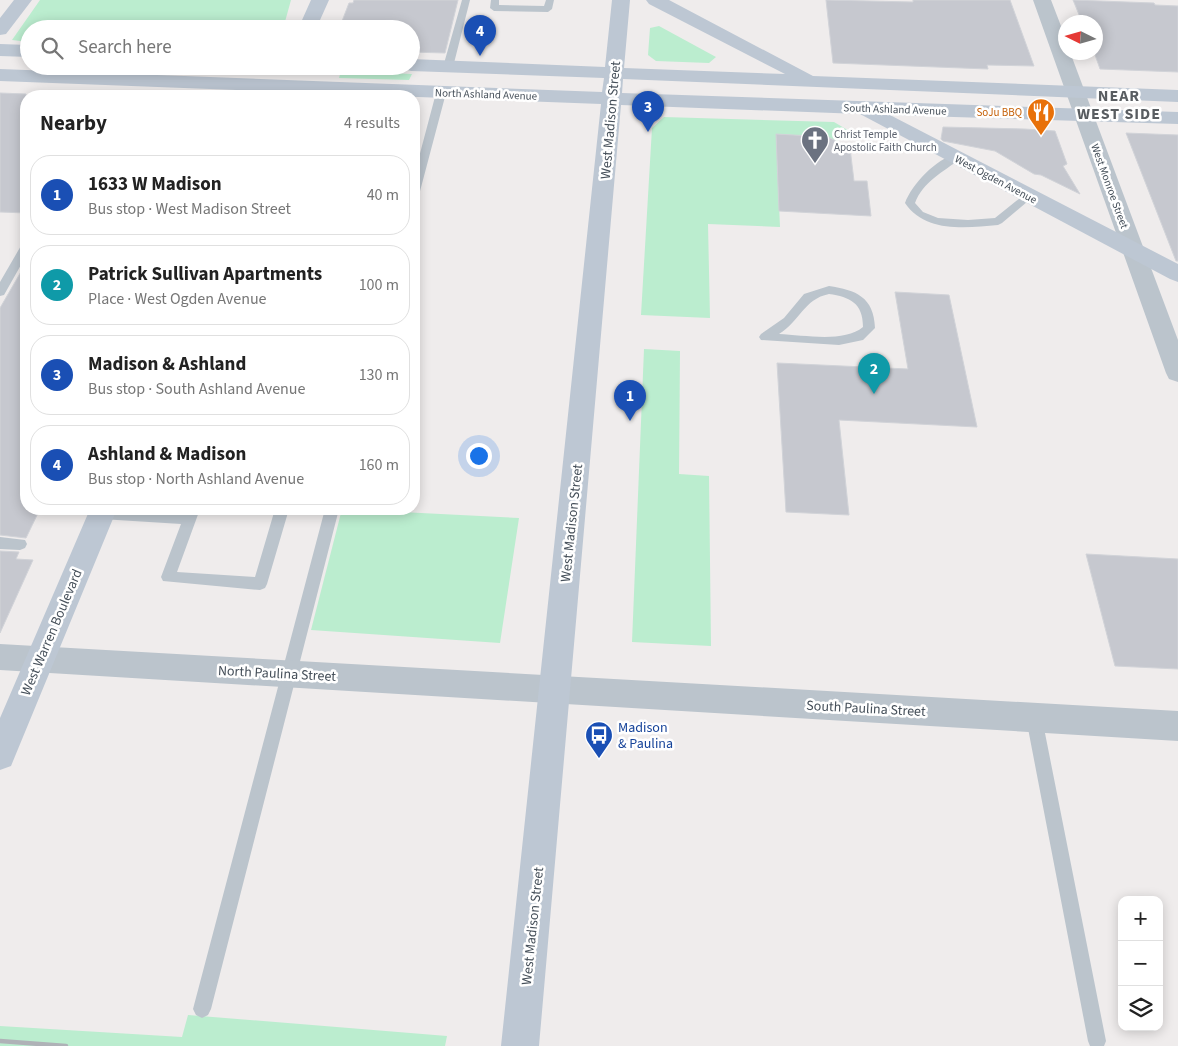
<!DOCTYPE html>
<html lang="en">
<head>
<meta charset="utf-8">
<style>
  body { margin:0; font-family:"Source Sans 3",sans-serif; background:#f2f2f2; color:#222 }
  .controls { position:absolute; right:15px; bottom:15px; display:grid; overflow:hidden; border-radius:10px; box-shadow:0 2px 12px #0003 }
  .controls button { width:45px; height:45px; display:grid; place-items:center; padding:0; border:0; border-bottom:1px solid #e0e0e0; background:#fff; color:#222; font:25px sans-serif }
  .compass { position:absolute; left:1058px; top:15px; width:45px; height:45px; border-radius:50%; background:#fff; box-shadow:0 2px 12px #0003; rotate:275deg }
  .you { position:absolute; left:478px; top:455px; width:18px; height:18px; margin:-12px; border:4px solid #fff; border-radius:50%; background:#1a73e8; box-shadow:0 0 0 8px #1a73e833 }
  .badge { display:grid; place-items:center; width:32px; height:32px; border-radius:50%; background:#1e6bd8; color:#fff; font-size:16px; font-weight:700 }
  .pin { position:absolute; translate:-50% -41px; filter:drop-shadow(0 1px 2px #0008) }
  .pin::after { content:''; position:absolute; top:26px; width:18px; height:15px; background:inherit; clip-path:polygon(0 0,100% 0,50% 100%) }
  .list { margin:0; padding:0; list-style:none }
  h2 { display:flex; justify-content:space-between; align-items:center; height:65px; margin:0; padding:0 20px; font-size:21px }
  h2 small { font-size:16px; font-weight:400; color:#767676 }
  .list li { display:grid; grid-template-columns:32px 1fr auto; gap:15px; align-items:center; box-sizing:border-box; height:80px; margin:0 10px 10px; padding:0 10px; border:1px solid #e0e0e0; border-radius:20px }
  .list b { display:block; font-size:19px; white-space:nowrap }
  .list p { margin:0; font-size:16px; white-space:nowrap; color:#767676 }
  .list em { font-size:16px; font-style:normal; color:#767676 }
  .icon { flex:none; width:28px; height:28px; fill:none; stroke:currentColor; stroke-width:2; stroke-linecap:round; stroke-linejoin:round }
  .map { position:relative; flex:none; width:1178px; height:1046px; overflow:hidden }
  .search { position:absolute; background:#fff; box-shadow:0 2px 12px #0003; left:20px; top:20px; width:400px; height:55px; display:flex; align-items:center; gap:12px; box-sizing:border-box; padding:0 18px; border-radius:28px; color:#767676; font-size:19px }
  .panel { position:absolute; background:#fff; box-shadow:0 2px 12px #0003; left:20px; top:90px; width:400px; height:425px; border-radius:20px }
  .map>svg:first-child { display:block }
</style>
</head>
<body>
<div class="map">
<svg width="1178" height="1046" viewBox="0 0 1178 1046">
  <rect width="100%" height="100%" fill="#efecec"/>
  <path fill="#bbedcf" d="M 40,0 L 291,0 L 283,29 L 29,29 L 29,42 L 12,40 Z
    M 659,26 L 716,57 L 709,63 L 656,61 L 648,55 L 650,28 Z
    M 117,66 L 187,66 L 154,70 L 109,69 Z
    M 341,71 L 412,74 L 409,80 L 339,78 Z
    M 664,117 L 834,122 L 851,132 L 837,141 L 828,137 L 776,134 L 780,227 L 708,224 L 710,318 L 641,315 L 652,128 Z
    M 644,349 L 680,351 L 679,474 L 709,476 L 711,646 L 632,642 Z
    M 342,509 L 519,518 L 500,643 L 311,630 Z
    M 188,1015 L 447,1036 L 445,1046 L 0,1046 L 0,1026 L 182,1037 Z"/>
  <path fill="#c6c8cf" stroke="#d1d3d8" d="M 354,0 L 458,0 L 445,53 L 411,52 L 411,29 L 339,29 L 349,3 L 353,3 Z
    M 826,0 L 913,2 L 913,0 L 1010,0 L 1034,66 L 987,65 L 988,69 L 833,63 Z
    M 1073,0 L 1154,3 L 1155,5 L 1178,6 L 1178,72 L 1100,69 L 1094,52 L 1096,52 L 1096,22 L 1082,22 Z
    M 0,93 L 26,94 L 26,213 L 0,212 Z
    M 943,127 L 1024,129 L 1055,131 L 1067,164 L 1063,166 L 1080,194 L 1041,175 L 1034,174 L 995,151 L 943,141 L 941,139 Z
    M 1126,133 L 1178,135 L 1178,261 L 1176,261 Z
    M 776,134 L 828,137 L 850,148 L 854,181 L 867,181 L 871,216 L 779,211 Z
    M 26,263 L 26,509 L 40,509 L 26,538 L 0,535 L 0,308 Z
    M 895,292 L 949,295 L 977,427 L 839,420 L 849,515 L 786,512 L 777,363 L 908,369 Z
    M 0,551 L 19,552 L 16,559 L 33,560 L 0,633 Z
    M 1086,554 L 1178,559 L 1178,669 L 1115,666 Z"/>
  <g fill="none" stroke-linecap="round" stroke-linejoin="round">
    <path fill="#bbc4cc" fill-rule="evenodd" d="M 462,0 L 470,0 L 453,67 L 448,70 L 443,67 Z
      M 491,0 L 499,0 L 499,5 L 544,6 L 546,0 L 554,0 L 552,9 L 548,12 L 494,11 L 490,8 Z
      M 441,90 L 446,93 L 419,195 L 414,198 L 414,176 L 436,93 Z
      M 956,154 L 960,155 L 961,157 L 960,159 C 943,172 923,182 915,203 L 923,212 L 938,218 L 968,220 L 995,218 L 1025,194 L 1029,193 L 1034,196 L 1002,223 L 998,225 C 966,228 925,233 905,203 C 912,184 936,159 956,154 Z
      M 26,243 L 26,256 L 4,295 L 0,296 L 0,282 L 22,244 Z
      M 829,286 C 856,290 874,297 875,328 L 863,340 L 839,345 L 761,340 L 759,337 L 761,334 L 784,318 L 804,294 ZM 829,294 C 850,297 863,303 863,327 C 844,343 804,335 779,334 C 800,321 804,299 829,294 Z
      M 96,509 L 185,513 L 186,509 L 200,509 L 177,572 L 255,577 L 275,509 L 289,509 L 267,584 L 265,588 L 260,590 L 163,581 L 161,577 L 181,524 L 101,519 L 96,517 L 94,513 Z
      M 325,509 L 339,509 L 211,1009 L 208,1015 L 202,1018 L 196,1015 L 193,1009 Z
      M 0,537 L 25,540 L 27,544 L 25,548 L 20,550 L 0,549 Z
      M 1034,711 L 1040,713 L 1042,718 L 1106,1041 L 1104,1046 L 1090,1046 L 1088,1041 L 1026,718 L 1028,713 Z"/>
    <path fill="#bbc4cc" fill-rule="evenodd" d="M 1033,0 L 1051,0 L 1066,39 L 1066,52 L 1070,52 L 1178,340 L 1178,382 L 1169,379 L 1166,373 Z
      M 0,644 L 1178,711 L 1178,741 L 0,670 Z"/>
    <path fill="#bdc7d3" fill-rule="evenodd" d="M 14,0 L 32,0 L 6,34 L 0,35 L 0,18 Z
      M 311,0 L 329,0 L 316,29 L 298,29 Z
      M 612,0 L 630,0 L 624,68 L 785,74 L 649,4 L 646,0 L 669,0 L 813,76 L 1178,90 L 1178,102 L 623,79 L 622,93 L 1178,112 L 1178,124 L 890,115 L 1178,264 L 1178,282 L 1170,279 L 860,114 L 621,105 L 539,1046 L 501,1046 L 601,104 L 0,81 L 0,69 L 602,92 L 604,78 L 411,71 L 404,69 L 402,66 L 411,66 L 411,59 L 605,67 Z
      M 0,44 L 29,45 L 29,57 L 0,56 Z
      M 90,509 L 117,509 L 11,766 L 0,770 L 0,718 Z"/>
    <path stroke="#afb2b7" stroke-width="4.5" d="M 0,1041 L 66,1046"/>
  </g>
  <defs>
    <g id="restaurant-pin" transform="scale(1.4375)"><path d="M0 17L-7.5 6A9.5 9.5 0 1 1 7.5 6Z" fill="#e8710a" stroke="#fff"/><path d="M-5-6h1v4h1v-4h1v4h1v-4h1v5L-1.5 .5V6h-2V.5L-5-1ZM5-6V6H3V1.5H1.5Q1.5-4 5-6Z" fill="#fff"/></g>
    <g id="church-pin" transform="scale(1.4375)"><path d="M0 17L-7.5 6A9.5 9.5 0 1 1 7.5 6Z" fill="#6b7280" stroke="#fff"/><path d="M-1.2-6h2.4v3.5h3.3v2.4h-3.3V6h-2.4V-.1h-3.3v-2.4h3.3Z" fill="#fff"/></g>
    <g id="bus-pin" transform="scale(1.4375)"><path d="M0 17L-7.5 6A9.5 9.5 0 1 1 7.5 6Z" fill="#1a4fb4" stroke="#fff"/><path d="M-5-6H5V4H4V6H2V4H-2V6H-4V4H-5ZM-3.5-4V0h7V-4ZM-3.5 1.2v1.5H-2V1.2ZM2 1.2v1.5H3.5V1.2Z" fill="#fff"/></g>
  </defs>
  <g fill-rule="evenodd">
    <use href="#restaurant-pin" x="1041" y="112"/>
    <use href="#church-pin" x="815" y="140"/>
    <use href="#bus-pin" x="599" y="735"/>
  </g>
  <g text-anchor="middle" stroke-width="5" stroke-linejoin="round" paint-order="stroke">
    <g font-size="11" fill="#454f59" stroke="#fff">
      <text transform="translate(486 94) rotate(2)" y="4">North Ashland Avenue</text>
      <text transform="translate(895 109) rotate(2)" y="4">South Ashland Avenue</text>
      <text transform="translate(996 179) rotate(28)" y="4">West Ogden Avenue</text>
      <text transform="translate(1110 186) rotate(70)" y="4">West Monroe Street</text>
    </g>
    <g font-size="11" fill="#c56008" stroke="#fff" text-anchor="end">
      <text x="1022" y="116">SoJu BBQ</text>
    </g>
    <g font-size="11" fill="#5b616d" stroke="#fff" text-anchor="start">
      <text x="834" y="138">Christ Temple<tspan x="834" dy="13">Apostolic Faith Church</tspan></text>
    </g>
    <g font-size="14" fill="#454f59" stroke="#fff">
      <text transform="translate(610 120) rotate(-85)" y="5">West Madison Street</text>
      <text transform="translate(571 523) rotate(-84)" y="5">West Madison Street</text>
      <text transform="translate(51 632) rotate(-67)" y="5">West Warren Boulevard</text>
      <text transform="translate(277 673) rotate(3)" y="5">North Paulina Street</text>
      <text transform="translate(866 708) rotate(3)" y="5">South Paulina Street</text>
      <text transform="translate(532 926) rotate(-84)" y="5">West Madison Street</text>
    </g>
    <g font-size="14" fill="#164399" stroke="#fff" text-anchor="start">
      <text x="618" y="732">Madison<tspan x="618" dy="16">&amp; Paulina</tspan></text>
    </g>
    <g font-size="16" font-weight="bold" letter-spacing="1" fill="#595d61" stroke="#fff">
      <text x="1119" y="101">NEAR<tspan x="1119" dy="18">WEST SIDE</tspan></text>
    </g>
  </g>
</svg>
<div class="controls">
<button>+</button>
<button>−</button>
<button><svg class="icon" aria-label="layers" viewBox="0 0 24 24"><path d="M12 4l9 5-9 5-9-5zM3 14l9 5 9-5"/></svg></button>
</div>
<svg class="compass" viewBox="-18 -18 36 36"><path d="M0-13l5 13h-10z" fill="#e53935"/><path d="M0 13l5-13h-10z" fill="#767676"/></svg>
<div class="you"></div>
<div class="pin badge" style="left:630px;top:421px;background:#1a4fb4">1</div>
<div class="pin badge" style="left:874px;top:394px;background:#0f9aa8">2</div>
<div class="pin badge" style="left:648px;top:132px;background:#1a4fb4">3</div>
<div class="pin badge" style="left:480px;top:56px;background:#1a4fb4">4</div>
<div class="search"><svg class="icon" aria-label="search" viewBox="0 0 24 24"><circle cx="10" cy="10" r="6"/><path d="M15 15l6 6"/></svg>Search here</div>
<section class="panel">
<h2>Nearby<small>4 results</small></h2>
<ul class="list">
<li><span class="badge" style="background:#1a4fb4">1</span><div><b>1633 W Madison</b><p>Bus stop · West Madison Street</p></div><em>40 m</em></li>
<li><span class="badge" style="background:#0f9aa8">2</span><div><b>Patrick Sullivan Apartments</b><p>Place · West Ogden Avenue</p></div><em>100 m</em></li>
<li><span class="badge" style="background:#1a4fb4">3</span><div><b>Madison &amp; Ashland</b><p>Bus stop · South Ashland Avenue</p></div><em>130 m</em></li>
<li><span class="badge" style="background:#1a4fb4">4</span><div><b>Ashland &amp; Madison</b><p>Bus stop · North Ashland Avenue</p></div><em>160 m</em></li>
</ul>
</section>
</div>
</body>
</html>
